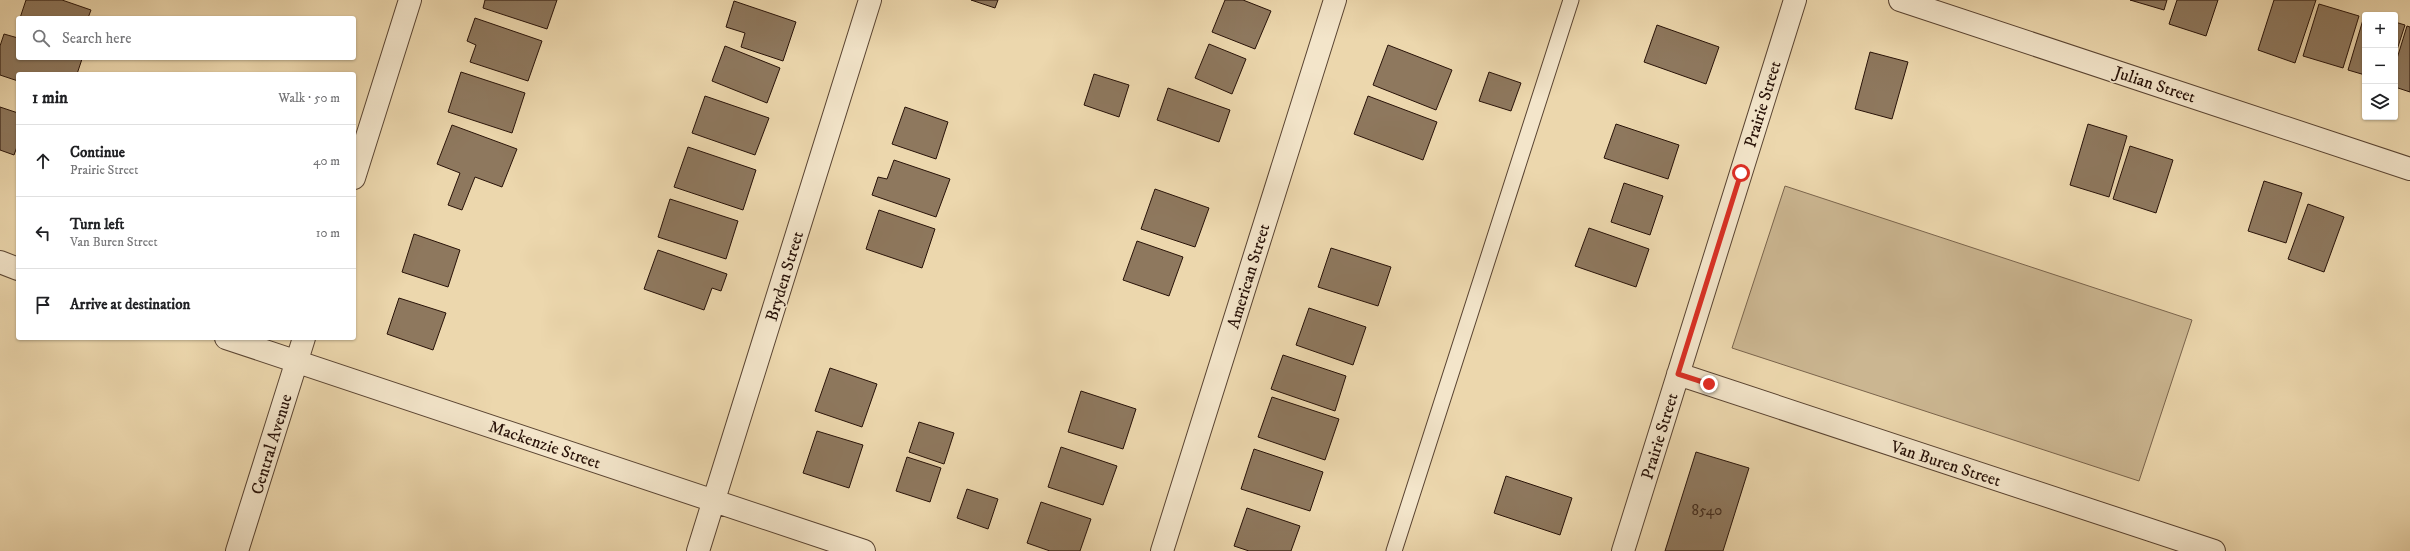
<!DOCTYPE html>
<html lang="en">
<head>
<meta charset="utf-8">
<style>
  body { margin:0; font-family:"IM FELL DW Pica",serif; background:#f2f2f2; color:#202124 }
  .controls { position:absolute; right:12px; top:12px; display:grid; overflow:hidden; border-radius:4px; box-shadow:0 1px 3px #0004 }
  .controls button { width:36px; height:36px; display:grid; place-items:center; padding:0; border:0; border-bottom:1px solid #e0e0e0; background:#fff; color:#202124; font:20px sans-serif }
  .stop { position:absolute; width:12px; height:12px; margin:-9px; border:3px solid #d93025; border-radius:50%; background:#fff }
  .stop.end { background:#d93025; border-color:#fff; box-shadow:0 1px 4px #0008 }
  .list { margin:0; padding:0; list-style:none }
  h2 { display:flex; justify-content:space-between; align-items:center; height:52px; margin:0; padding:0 16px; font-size:17px }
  h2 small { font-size:13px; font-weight:400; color:#757577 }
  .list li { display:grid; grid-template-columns:26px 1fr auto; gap:12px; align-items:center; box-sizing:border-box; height:72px; padding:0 16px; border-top:1px solid #e0e0e0 }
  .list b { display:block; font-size:15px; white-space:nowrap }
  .list p { margin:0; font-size:13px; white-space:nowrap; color:#757577 }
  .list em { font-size:13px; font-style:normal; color:#757577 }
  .icon { flex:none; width:22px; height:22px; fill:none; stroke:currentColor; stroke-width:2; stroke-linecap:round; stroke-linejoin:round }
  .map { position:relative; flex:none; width:2410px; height:551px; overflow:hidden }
  .search { position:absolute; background:#fff; box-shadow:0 1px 3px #0004; left:16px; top:16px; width:340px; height:44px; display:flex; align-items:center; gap:10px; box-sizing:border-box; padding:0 14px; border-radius:4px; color:#757577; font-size:15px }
  .panel { position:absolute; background:#fff; box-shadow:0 1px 3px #0004; left:16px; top:72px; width:340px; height:268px; border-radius:4px }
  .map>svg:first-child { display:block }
</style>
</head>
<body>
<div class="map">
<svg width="2410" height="551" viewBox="0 0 2410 551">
  <rect width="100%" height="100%" fill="#ecd7ad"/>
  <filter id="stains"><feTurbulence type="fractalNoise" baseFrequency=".005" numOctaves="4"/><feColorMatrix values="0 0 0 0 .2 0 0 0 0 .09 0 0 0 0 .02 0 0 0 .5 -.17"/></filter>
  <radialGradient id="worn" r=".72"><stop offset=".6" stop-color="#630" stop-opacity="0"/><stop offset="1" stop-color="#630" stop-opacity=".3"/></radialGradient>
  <path fill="#cbb691" stroke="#7a644c" d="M 1785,186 L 2192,320 L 2139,481 L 1732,348 Z"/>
  <path fill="#8e785e" stroke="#281208" d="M 26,0 L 62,0 L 91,10 L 88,18 L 20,18 Z
    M 485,0 L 557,0 L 547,29 L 483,8 Z
    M 971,0 L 998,0 L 995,8 Z
    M 1225,0 L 1243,0 L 1271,11 L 1255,49 L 1212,32 Z
    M 2130,0 L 2167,0 L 2164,10 Z
    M 2177,0 L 2218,0 L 2206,36 L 2169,24 Z
    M 2274,0 L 2316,0 L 2295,63 L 2258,50 Z
    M 734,1 L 796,22 L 783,61 L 741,47 L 745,33 L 726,27 Z
    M 2319,4 L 2359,16 L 2343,68 L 2303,56 Z
    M 2365,13 L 2372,15 L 2365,15 L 2365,75 L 2348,70 Z
    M 475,18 L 542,41 L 528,81 L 470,62 L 476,45 L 467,41 Z
    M 2395,22 L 2405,25 L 2395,56 Z
    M 1657,25 L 1719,47 L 1706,84 L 1644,62 Z
    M 2407,26 L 2410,27 L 2410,92 L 2395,87 L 2395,65 Z
    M 4,34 L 18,38 L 18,58 L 82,59 L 77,74 L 18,74 L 18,81 L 0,75 L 0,46 Z
    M 1209,44 L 1246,59 L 1232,94 L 1195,78 Z
    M 1388,45 L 1452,70 L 1436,110 L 1373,85 Z
    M 725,46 L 780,68 L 767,103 L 712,81 Z
    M 1870,52 L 1908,62 L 1892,119 L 1855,109 Z
    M 461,72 L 525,93 L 512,133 L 448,112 Z
    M 1489,72 L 1521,83 L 1511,111 L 1479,101 Z
    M 1094,74 L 1129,85 L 1119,117 L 1084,105 Z
    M 1168,88 L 1230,110 L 1219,142 L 1157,120 Z
    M 705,96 L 769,118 L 755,155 L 692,133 Z
    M 1368,96 L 1437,122 L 1423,160 L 1354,134 Z
    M 0,107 L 18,113 L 18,144 L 14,155 L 0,150 Z
    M 905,107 L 948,122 L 936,159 L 892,144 Z
    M 1616,124 L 1679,145 L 1668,179 L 1604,158 Z
    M 2088,124 L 2127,136 L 2109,197 L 2070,185 Z
    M 452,125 L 517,149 L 502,187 L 475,177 L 462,210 L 448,205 L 460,173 L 437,164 Z
    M 2130,146 L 2173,160 L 2156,213 L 2113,199 Z
    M 688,147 L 756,170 L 743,210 L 674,187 Z
    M 894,160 L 950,179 L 936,217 L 872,195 L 878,177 L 887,179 Z
    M 2264,181 L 2302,193 L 2286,243 L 2248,231 Z
    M 1624,183 L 1663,196 L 1650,235 L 1611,222 Z
    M 1155,189 L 1209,208 L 1195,247 L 1141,229 Z
    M 670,199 L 738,221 L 726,259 L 658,237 Z
    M 2308,204 L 2344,217 L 2324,272 L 2288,259 Z
    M 879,210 L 935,229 L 922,268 L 866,249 Z
    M 1589,228 L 1649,249 L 1636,287 L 1575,266 Z
    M 414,234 L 460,250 L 448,287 L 402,272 Z
    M 1137,241 L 1183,257 L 1169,296 L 1123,280 Z
    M 1331,248 L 1391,267 L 1378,306 L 1318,287 Z
    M 658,250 L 727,274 L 721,291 L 712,288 L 704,310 L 644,289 Z
    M 399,298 L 446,313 L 433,350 L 387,334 Z
    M 1309,308 L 1366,327 L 1353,365 L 1296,345 Z
    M 1283,355 L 1346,376 L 1335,411 L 1271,389 Z
    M 830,368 L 877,384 L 862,427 L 815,411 Z
    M 1081,391 L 1136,409 L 1123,449 L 1068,432 Z
    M 1272,397 L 1339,419 L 1325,460 L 1258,437 Z
    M 919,422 L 954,433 L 944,464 L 909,452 Z
    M 817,431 L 863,445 L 849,488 L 803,473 Z
    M 1061,447 L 1117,466 L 1103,505 L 1048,487 Z
    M 1254,449 L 1323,472 L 1310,511 L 1241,489 Z
    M 1696,452 L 1749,468 L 1723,551 L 1665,551 Z
    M 907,457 L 941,468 L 930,502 L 896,491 Z
    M 1506,476 L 1572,498 L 1560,535 L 1494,513 Z
    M 967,489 L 998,499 L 988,529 L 957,518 Z
    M 1041,502 L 1091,519 L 1080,551 L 1050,551 L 1027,543 Z
    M 1247,508 L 1300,526 L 1291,551 L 1249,551 L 1234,546 Z"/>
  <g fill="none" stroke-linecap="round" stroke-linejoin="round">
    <g stroke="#594331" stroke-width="17">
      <path id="service" d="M 1394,551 L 1571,0"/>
    </g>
    <g stroke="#594331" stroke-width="24">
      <path id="minor" d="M 1900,0 L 2410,169
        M 354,178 L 410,0
        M 0,262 L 18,269
        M 226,338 L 864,551
        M 1678,374 L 2214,551
        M 237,551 L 304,338
        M 698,551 L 870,0
        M 1162,551 L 1335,0
        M 1623,551 L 1795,0"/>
    </g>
    <use href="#service" stroke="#f3e5ca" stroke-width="15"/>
    <use href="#minor" stroke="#f3e5ca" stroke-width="22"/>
  </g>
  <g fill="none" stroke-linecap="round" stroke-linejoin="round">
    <path stroke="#d93025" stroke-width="5" d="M 1709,384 L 1678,374 L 1741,173"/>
  </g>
  <g text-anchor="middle" stroke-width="3.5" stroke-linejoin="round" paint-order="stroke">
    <g font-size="15" fill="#422c1e">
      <text x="1707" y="515">8540</text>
    </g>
    <g font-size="17" fill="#281208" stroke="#f3e5ca">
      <text transform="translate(2155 84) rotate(18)" y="6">Julian Street</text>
      <text transform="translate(1762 104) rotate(-73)" y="6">Prairie Street</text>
      <text transform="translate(784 276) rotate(-73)" y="6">Bryden Street</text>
      <text transform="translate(1248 276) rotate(-73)" y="6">American Street</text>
      <text transform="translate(1659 436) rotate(-73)" y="6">Prairie Street</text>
      <text transform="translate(271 444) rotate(-73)" y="6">Central Avenue</text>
      <text transform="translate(545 444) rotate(19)" y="6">Mackenzie Street</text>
      <text transform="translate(1946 463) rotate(18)" y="6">Van Buren Street</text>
    </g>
  </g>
  <rect width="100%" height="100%" filter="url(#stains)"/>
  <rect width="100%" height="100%" fill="url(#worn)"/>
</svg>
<div class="controls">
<button>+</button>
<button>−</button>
<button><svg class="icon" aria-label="layers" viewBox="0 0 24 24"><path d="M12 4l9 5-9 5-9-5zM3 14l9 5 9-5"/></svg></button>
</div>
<div class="stop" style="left:1741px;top:173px"></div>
<div class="stop end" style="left:1709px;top:384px"></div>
<div class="search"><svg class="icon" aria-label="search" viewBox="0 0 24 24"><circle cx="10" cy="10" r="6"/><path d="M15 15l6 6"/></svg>Search here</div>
<section class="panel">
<h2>1 min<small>Walk · 50 m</small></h2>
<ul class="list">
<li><svg class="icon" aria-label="ahead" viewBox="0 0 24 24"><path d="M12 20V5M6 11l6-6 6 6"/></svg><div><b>Continue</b><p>Prairie Street</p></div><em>40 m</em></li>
<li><svg class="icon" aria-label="left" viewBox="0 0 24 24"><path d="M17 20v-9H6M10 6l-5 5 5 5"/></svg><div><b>Turn left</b><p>Van Buren Street</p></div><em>10 m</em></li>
<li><svg class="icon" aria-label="arrive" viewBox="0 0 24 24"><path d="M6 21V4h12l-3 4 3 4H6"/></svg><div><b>Arrive at destination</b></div></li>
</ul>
</section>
</div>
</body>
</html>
